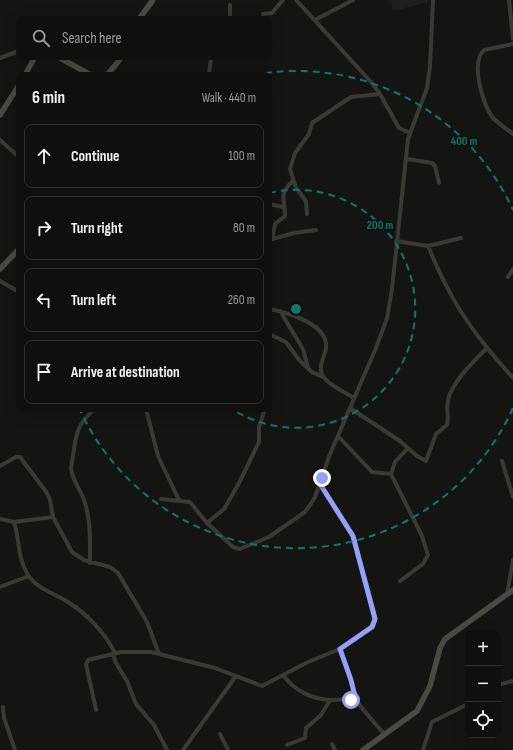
<!DOCTYPE html>
<html lang="en">
<head>
<meta charset="utf-8">
<style>
  body { margin:0; font-family:"Sofia Sans Condensed",sans-serif; background:#181917; color:#f1f3f6 }
  .controls { position:absolute; right:12px; bottom:12px; display:grid; overflow:hidden; border-radius:8px; box-shadow:0 4px 16px #0002 }
  .controls button { width:36px; height:36px; display:grid; place-items:center; padding:0; border:0; border-bottom:1px solid #2f302e; background:#0f100e; color:#f1f3f6; font:20px sans-serif }
  .stop { position:absolute; width:12px; height:12px; margin:-9px; border:3px solid #97a0f6; border-radius:50%; background:#fff }
  .stop.end { background:#97a0f6; border-color:#fff; box-shadow:0 1px 4px #0008 }
  .list { margin:0; padding:0; list-style:none }
  h2 { display:flex; justify-content:space-between; align-items:center; height:52px; margin:0; padding:0 16px; font-size:17px }
  h2 small { font-size:13px; font-weight:400; color:#9b9d9e }
  .list li { display:grid; grid-template-columns:26px 1fr auto; gap:12px; align-items:center; box-sizing:border-box; height:64px; margin:0 8px 8px; padding:0 8px; border:1px solid #2f302e; border-radius:8px }
  .list b { display:block; font-size:15px; white-space:nowrap }
  .list em { font-size:13px; font-style:normal; color:#9b9d9e }
  .icon { flex:none; width:22px; height:22px; fill:none; stroke:currentColor; stroke-width:2; stroke-linecap:round; stroke-linejoin:round }
  .map { position:relative; flex:none; width:513px; height:750px; overflow:hidden }
  .search { position:absolute; background:#0f100e; box-shadow:0 4px 16px #0002; left:16px; top:16px; width:256px; height:44px; display:flex; align-items:center; gap:10px; box-sizing:border-box; padding:0 14px; border-radius:8px; color:#9b9d9e; font-size:15px }
  .panel { position:absolute; background:#0f100e; box-shadow:0 4px 16px #0002; left:16px; top:72px; width:256px; height:340px; border-radius:8px }
  .map>svg:first-child { display:block }
</style>
</head>
<body>
<div class="map">
<svg width="513" height="750" viewBox="0 0 513 750">
  <rect width="100%" height="100%" fill="#141513"/>
  <path fill="#1e1f1c" d="M 391,0 L 428,0 L 428,2 L 393,11 Z"/>
  <g fill="none" stroke-linecap="round" stroke-linejoin="round">
    <path stroke="#393a34" stroke-width="4" d="M 296,0 L 371,82 L 380,94 L 399,128 L 410,133
      M 509,0 L 513,39
      M 263,14 L 272,13 L 283,0
      M 230,19 L 230,5
      M 315,20 L 353,0
      M 513,44 L 484,50 C 470,63 483,105 493,118 C 499,124 507,129 513,134
      M 0,58 L 19,51
      M 209,75 L 211,57
      M 0,140 L 19,157
      M 407,159 L 432,163 L 435,166 L 439,183
      M 269,204 L 283,207
      M 307,214 L 306,201 L 296,188 L 290,169 L 295,153 L 309,134 L 312,123 L 351,97 L 380,94
      M 272,239 L 275,224 L 285,216 C 285,199 278,194 293,181
      M 269,240 L 294,233 L 316,230
      M 396,241 L 428,246 L 461,238
      M 428,246 C 434,259 439,273 446,285 C 463,320 488,350 513,378
      M 508,277 L 513,269
      M 0,281 L 19,292
      M 269,309 C 286,312 329,324 326,348 C 325,356 318,366 322,374 C 327,385 345,392 354,398
      M 280,311 L 303,349 L 308,368
      M 269,334 L 286,342 L 300,361 L 312,372 L 323,377
      M 350,408 L 400,441 L 417,456 L 426,461 L 436,434 L 447,425 C 449,417 446,408 448,400 C 452,382 474,361 487,348
      M 146,409 L 158,456 L 179,500
      M 338,436 L 372,472 L 391,474
      M 502,461 L 513,497
      M 0,466 L 16,457 L 20,457 L 47,493 L 50,500 L 53,517 L 72,552 L 84,560 L 110,567 L 118,573 L 147,622 L 159,654
      M 161,499 L 190,502 L 207,523 L 233,547 L 240,549 L 269,537 L 305,512 L 310,505 L 315,497 L 330,454 L 376,348 L 387,318 L 392,289 L 408,139 L 427,88 L 430,66 L 433,0
      M 0,519 L 14,522 C 20,540 17,557 28,575 C 37,589 54,593 68,602 C 87,614 105,633 115,653
      M 14,522 L 53,517
      M 207,523 L 224,509 L 238,485 L 259,442 L 259,427 L 265,409
      M 90,563 C 90,542 91,519 84,500 C 80,489 72,480 71,468 C 76,442 73,426 95,409
      M 400,581 L 423,564 L 428,555 L 422,536 L 391,474 L 395,462 L 408,448
      M 0,587 L 29,576
      M 507,594 L 513,560
      M 340,649 L 351,680 L 356,701
      M 113,654 L 116,663 L 127,681 L 136,704 L 154,725 L 167,750
      M 283,675 C 295,691 311,699 331,700 C 340,700 348,699 356,701 L 384,734
      M 498,685 L 513,681
      M 3,707 L 4,718 L 15,750
      M 96,710 L 86,664 L 88,660 L 121,652 L 151,652 L 215,668 L 262,686 L 308,662 L 340,649 L 374,625 L 375,615 L 353,536 L 320,484
      M 220,734 L 228,750
      M 332,744 L 335,750
      M 287,745 L 305,738 L 306,728 L 321,715 L 330,700
      M 183,750 L 236,676
      M 423,750 L 432,722 L 468,704"/>
    <path stroke="#4a4a42" stroke-width="5.5" d="M 139,19 L 153,0
      M 58,57 L 91,75
      M 25,75 L 35,57
      M 107,75 L 122,57
      M 0,115 L 19,85
      M 0,269 L 19,249
      M 363,750 L 417,711 L 430,686 L 440,648 L 445,639 L 513,590"/>
  </g>
  <g fill="none" stroke-linecap="round" stroke-linejoin="round">
    <path stroke="#97a0f6" stroke-width="5" d="M 322,478 L 320,484 L 353,536 L 375,619 L 372,627 L 340,649 L 351,680 L 356,701 L 351,700"/>
  </g>
  <g fill="none" stroke="#0f766e" stroke-width="2" stroke-dasharray="7 5">
    <path d="M269 193A119 119 0 1 1 232 409"/>
    <path d="M513 408A238 238 0 0 1 80 410M253 75A238 238 0 0 1 513 210"/>
  </g>
  <circle cx="296" cy="309" r="6" fill="#0f766e" stroke="#0f100e" stroke-width="2"/>
  <g font-size="12" text-anchor="middle" font-weight="bold" fill="#0f766e" stroke="#0f100e" stroke-width="3" stroke-linejoin="round" paint-order="stroke">
    <text x="464" y="145">400 m</text>
    <text x="380" y="229">200 m</text>
  </g>
</svg>
<div class="controls">
<button>+</button>
<button>−</button>
<button><svg class="icon" aria-label="locate" viewBox="0 0 24 24"><circle cx="12" cy="12" r="6"/><path d="M12 2v4M12 18v4M2 12h4M18 12h4"/></svg></button>
</div>
<div class="stop" style="left:351px;top:700px"></div>
<div class="stop end" style="left:322px;top:478px"></div>
<div class="search"><svg class="icon" aria-label="search" viewBox="0 0 24 24"><circle cx="10" cy="10" r="6"/><path d="M15 15l6 6"/></svg>Search here</div>
<section class="panel">
<h2>6 min<small>Walk · 440 m</small></h2>
<ul class="list">
<li><svg class="icon" aria-label="ahead" viewBox="0 0 24 24"><path d="M12 20V5M6 11l6-6 6 6"/></svg><div><b>Continue</b></div><em>100 m</em></li>
<li><svg class="icon" aria-label="right" viewBox="0 0 24 24"><path d="M7 20v-9h11M14 6l5 5-5 5"/></svg><div><b>Turn right</b></div><em>80 m</em></li>
<li><svg class="icon" aria-label="left" viewBox="0 0 24 24"><path d="M17 20v-9H6M10 6l-5 5 5 5"/></svg><div><b>Turn left</b></div><em>260 m</em></li>
<li><svg class="icon" aria-label="arrive" viewBox="0 0 24 24"><path d="M6 21V4h12l-3 4 3 4H6"/></svg><div><b>Arrive at destination</b></div></li>
</ul>
</section>
</div>
</body>
</html>
